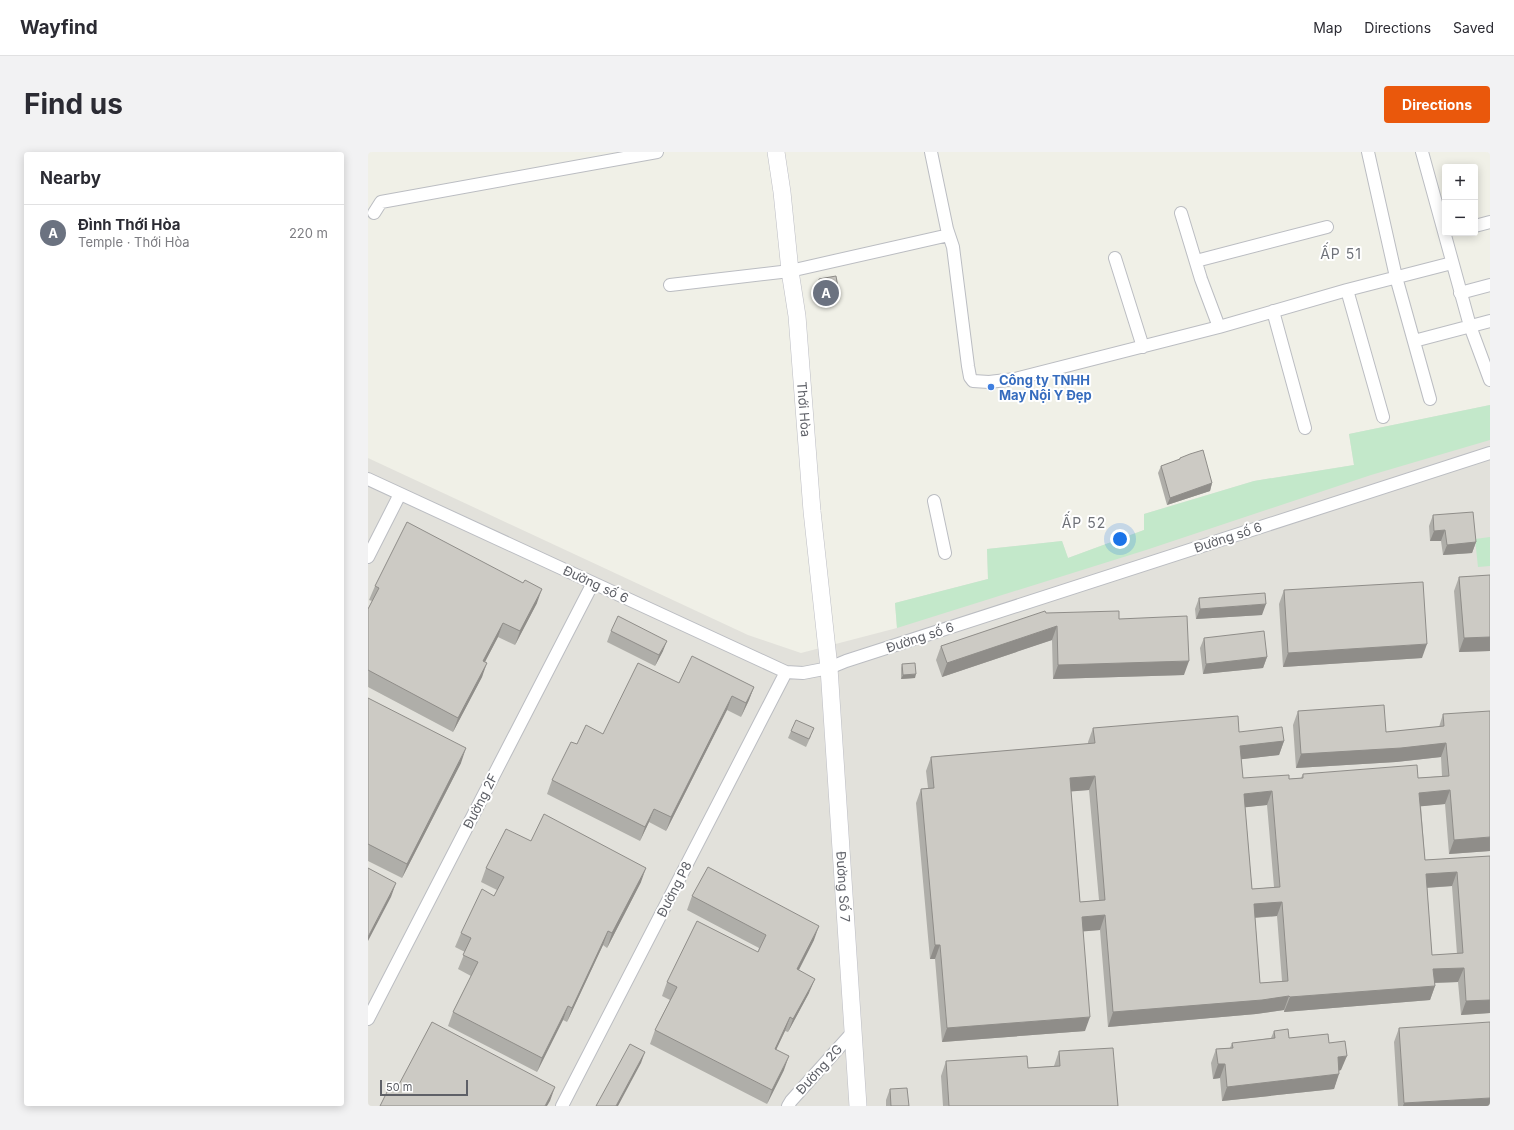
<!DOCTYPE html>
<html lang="en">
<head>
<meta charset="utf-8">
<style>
  body { margin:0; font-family:Inter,sans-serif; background:#f2f2f3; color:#2b2b33 }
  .controls { position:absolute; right:12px; top:12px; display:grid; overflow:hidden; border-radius:4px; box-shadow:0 2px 10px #0003 }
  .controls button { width:36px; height:36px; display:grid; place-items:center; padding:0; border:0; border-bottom:1px solid #e1e1e2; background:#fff; color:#2b2b33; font:20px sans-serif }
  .scale { position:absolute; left:12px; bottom:10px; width:88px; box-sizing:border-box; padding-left:4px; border:2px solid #5e6067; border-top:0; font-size:11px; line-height:14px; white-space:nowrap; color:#5e6067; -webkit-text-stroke:3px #fff; paint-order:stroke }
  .you { position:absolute; left:752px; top:387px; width:14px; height:14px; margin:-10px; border:3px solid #fff; border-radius:50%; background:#1a73e8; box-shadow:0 0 0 6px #1a73e833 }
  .badge { display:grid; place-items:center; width:26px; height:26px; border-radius:50%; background:#ea580c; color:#fff; font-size:13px; font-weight:700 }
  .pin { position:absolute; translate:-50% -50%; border:2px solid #fff; box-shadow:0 1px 4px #0006 }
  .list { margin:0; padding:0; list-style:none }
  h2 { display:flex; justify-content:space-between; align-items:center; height:52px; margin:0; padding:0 16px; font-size:17px }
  h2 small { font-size:13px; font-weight:400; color:#7c7c81 }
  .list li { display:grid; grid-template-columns:26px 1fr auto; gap:12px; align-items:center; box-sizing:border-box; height:56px; padding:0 16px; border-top:1px solid #e1e1e2 }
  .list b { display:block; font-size:15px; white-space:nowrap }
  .list p { margin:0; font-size:13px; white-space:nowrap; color:#7c7c81 }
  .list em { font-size:13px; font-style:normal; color:#7c7c81 }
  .map { position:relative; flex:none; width:1122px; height:954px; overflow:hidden; border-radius:4px }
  header { display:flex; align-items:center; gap:24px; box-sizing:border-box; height:56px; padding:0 20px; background:#fff; border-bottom:1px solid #e1e1e2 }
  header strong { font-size:19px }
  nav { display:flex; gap:22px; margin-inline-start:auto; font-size:14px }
  .intro { display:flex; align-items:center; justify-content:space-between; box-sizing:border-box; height:96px; padding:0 24px }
  h1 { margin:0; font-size:28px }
  .button { padding:10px 18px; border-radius:4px; background:#ea580c; color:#fff; font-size:14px; font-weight:700 }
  main { display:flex; gap:24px; padding:0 24px }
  aside { flex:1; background:#fff; border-radius:4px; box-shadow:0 2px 10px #0003 }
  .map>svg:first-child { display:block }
</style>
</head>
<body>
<header>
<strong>Wayfind</strong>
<nav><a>Map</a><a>Directions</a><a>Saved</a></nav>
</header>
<div class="intro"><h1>Find us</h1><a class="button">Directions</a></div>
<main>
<aside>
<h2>Nearby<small></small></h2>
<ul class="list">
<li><span class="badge" style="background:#6b7280">A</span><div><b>Đình Thới Hòa</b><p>Temple · Thới Hòa</p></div><em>220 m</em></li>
</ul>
</aside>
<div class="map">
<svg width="1122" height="954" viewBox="0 0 1122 954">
  <rect width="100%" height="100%" fill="#f0f0e7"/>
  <path fill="#e2e1db" d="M 1122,253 L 1122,954 L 0,954 L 0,306 L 380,483 L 433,501 L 529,476 L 527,451 L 620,427 L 619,397 L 694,389 L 700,406 L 776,378 L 776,362 L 886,329 L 986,313 L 981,282 Z"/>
  <path fill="#c3e8ca" d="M 1122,253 L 1122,288 L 1003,323 L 778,398 L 529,476 L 527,451 L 620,427 L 619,397 L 694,389 L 700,406 L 776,378 L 776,362 L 886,329 L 986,313 L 981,282 Z
    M 1122,385 L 1122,414 L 1110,415 L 1107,387 Z"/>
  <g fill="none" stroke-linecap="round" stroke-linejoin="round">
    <g stroke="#bbbdc2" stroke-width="14">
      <path id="street" d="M 563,0 L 579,77 L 585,95 L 600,214 L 602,225 L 605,229 L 621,230 L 647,227 L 851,175 L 979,138 L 1084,111
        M 1000,0 L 1028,125 L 1062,247
        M 1054,0 L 1102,174 L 1122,228
        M 6,61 L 13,50 L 289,0
        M 813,61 L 833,127 L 851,175
        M 1107,74 L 1122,70
        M 747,106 L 775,195
        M 828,109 L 959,75
        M 302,133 L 422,119 L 581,83
        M 979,138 L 1015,265
        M 1092,141 L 1122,133
        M 905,159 L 937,276
        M 1046,189 L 1122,169
        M 0,327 L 418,520 L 435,521 L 461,516 L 478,509 L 1122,301
        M 566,349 L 577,401
        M 0,405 L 32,342
        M 0,867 L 225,431
        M 194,954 L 418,520
        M 420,954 L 423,949 L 484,881"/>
    </g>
    <g stroke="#bcbdc4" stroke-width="18">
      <g id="secondary">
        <path id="s1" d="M 408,0 L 414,40 L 422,119 L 429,164 L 444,359 L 461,516 L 490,954"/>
      </g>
    </g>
    <use href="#street" stroke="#fff" stroke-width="12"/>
    <use href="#secondary" stroke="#fff" stroke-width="17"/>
  </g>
  <path fill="#afaea9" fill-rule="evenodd" d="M 451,127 L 469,148 L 451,152 L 448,134 Z
    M 812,306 L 844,331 L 842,339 L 799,353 L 790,321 L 793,314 L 811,308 Z
    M 1065,363 L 1108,390 L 1104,401 L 1075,403 L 1073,389 L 1062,389 L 1061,374 Z
    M 1122,423 L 1122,499 L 1091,500 L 1086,439 L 1091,425 Z
    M 7,434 L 169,451 L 147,493 L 130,485 L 117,510 L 114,525 L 85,580 L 0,535 L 0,457 L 4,449 L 1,448 Z
    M 916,438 L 1054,506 L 915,515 L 911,452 Z
    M 831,446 L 894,463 L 828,467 L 827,457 Z
    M 678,461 L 751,467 L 816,523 L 685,527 L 684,488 L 574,525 L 568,508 L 573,494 Z
    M 243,479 L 295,499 L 287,514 L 239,490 Z
    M 836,486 L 899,505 L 895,516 L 835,522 L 832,496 Z
    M 534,512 L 547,526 L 533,527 L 533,516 Z
    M 311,531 L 386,535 L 381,548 L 373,565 L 359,558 L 298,679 L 281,670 L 272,689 L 179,642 L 184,628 L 209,592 L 235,582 Z
    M 0,546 L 93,611 L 34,726 L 0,709 Z
    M 930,559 L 1018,580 L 1071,575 L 1075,562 L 1122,699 L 1081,702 L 1077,652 L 1053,654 L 1057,708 L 1122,704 L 1122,861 L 1093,863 L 1090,830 L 1067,831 L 1067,834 L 1062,848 L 916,860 L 916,858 L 888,862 L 740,875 L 732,778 L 715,779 L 717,879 L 574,890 L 567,807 L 562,807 L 548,651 L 553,637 L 560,636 L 558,619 L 563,605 L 720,592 L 720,590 L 725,576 L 871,580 L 916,589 L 911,603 L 873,607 L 875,626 L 921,627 L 933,626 L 935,622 L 1050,626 L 1074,624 L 1073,605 L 1028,610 L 928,616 L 925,573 ZM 721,638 L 731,748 L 712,750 L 703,639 ZM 899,653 L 906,735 L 884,737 L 877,655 ZM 1084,734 L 1089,802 L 1064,803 L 1059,736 ZM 909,764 L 914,829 L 892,831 L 887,766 Z
    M 423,579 L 443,584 L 438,595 L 420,586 Z
    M 163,689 L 273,730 L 239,796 L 235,793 L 199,870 L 195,868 L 169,920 L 80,874 L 85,860 L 103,824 L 90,817 L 97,800 L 87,795 L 93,781 L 126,744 L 129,738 L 113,730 L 118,716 Z
    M 324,744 L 446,788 L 431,818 L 441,841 L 420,880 L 417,879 L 408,897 L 416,918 L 399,952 L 282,892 L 287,878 L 302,848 L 294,844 L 299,830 L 390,800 L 391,796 L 319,758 Z
    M 1031,876 L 1122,954 L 1030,954 L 1026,890 Z
    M 906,879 L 921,886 L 961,891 L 973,918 L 971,919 L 966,937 L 854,949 L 852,926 L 845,927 L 843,911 L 848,897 L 862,896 L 864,891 L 903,886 Z
    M 691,899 L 750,954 L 575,954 L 573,924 L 578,909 L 660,916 L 686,914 Z
    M 522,937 L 541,954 L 518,954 L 518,948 Z"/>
  <path fill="#8f8d89" d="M 471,141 L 469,148 L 451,152 L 454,144 Z
    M 844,331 L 842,339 L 799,353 L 802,346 Z
    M 1077,378 L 1073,389 L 1062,389 L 1066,379 Z
    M 1108,390 L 1104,401 L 1075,403 L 1079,393 Z
    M 174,437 L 169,451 L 147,493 L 152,479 Z
    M 898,452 L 894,463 L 828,467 L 832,457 Z
    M 135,471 L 130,485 L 110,523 L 115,509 Z
    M 689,474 L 684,488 L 574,525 L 579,511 Z
    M 1122,485 L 1122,499 L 1091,500 L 1096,486 Z
    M 299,489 L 295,499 L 287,514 L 291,503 Z
    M 1059,492 L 1054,506 L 915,515 L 920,501 Z
    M 899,505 L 895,516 L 835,522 L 838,512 Z
    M 821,509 L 816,523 L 685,527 L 690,513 Z
    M 119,511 L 114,525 L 85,580 L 90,566 Z
    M 548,522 L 547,526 L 533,527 L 535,523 Z
    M 386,535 L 381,548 L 373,565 L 378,551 Z
    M 364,544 L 359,558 L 298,679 L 303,665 Z
    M 916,589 L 911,603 L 867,608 L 872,594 Z
    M 1078,591 L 1073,605 L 1028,610 L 928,616 L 933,602 Z
    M 98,596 L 93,611 L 34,726 L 39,712 Z
    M 727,624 L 721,638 L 697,640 L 702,626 Z
    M 1082,638 L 1077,652 L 1046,655 L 1051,641 Z
    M 904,639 L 899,653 L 871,656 L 876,642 Z
    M 286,657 L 281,670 L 272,689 L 277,675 Z
    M 1122,685 L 1122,699 L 1081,702 L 1086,688 Z
    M 278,716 L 273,730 L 239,796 L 244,781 Z
    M 1089,720 L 1084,734 L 1053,736 L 1058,722 Z
    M 28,731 L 23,745 L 0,789 L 0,785 Z
    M 914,750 L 909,764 L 880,766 L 886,752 Z
    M 737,763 L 732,778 L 709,780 L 714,765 Z
    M 451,774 L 446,788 L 424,831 L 429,817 Z
    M 240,779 L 235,793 L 199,870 L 204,856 Z
    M 567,793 L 572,793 L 567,807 L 562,807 Z
    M 1096,816 L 1090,830 L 1060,831 L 1065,817 Z
    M 447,827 L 441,841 L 420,880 L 425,867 Z
    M 1067,834 L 1062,848 L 916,860 L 922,845 Z
    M 921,844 L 916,858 L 888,862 L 740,875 L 745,860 Z
    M 1122,848 L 1122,861 L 1093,863 L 1098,849 Z
    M 200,854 L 195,868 L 169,920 L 174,906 Z
    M 422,865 L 417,879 L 402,911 L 407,897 Z
    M 722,865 L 717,879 L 574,890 L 579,876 Z
    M 277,900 L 273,911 L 250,954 L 248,954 Z
    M 421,904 L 416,918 L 399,952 L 404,938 Z
    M 979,904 L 973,918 L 964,919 L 970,905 Z
    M 850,912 L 857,912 L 852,926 L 845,927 Z
    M 971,922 L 966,937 L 854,949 L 859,935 Z
    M 187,935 L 182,949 L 179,954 L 177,954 Z
    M 1122,946 L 1122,954 L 1035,954 L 1036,951 Z"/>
  <path fill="#cccac4" stroke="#8f8d89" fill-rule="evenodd" d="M 468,124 L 471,141 L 454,144 L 451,127 Z
    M 835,298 L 844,331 L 802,346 L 793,314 L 812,307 L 812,306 L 822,302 Z
    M 1105,360 L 1108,390 L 1079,393 L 1077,378 L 1066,379 L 1065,363 Z
    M 39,370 L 155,431 L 157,428 L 174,437 L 152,479 L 135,471 L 115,509 L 119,511 L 90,566 L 0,518 L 0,457 L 11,436 L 7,434 Z
    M 1122,423 L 1122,485 L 1096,486 L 1091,425 Z
    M 1055,430 L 1059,492 L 920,501 L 916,438 Z
    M 897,441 L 898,452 L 832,457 L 831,446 Z
    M 677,459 L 678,461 L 751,459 L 751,467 L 819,464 L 821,509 L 690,513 L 689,474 L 579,511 L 573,494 Z
    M 250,464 L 299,489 L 291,503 L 243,479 Z
    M 896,479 L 899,505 L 838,512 L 836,486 Z
    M 324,504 L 386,535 L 378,551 L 364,544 L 303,665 L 286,657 L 277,675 L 184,628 L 203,590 L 209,592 L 218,573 L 235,582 L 270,511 L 311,531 Z
    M 547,511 L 548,522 L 535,523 L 534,512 Z
    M 0,546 L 98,596 L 39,712 L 0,692 Z
    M 1016,553 L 1018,580 L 1076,574 L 1075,562 L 1122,559 L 1122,685 L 1086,688 L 1082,638 L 1051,641 L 1057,708 L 1122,704 L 1122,848 L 1098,849 L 1096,816 L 1065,817 L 1067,834 L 922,845 L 921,844 L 894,848 L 745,860 L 737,763 L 714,765 L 722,865 L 579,876 L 572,793 L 567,793 L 553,637 L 566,636 L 563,605 L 727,591 L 725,576 L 870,564 L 871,580 L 914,575 L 916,589 L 872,594 L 875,626 L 921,623 L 921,627 L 935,626 L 935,622 L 1049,613 L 1050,626 L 1081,624 L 1078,591 L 1033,596 L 933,602 L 930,559 ZM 727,624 L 737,748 L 712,750 L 702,626 ZM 904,639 L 912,735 L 884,737 L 876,642 ZM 1089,720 L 1095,801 L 1064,803 L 1058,722 ZM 914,750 L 920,829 L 892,831 L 886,752 Z
    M 428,568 L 446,576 L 441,587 L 423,579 Z
    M 176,662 L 278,716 L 244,781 L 240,779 L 204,856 L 200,854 L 174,906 L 85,860 L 110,810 L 95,803 L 103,786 L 93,781 L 114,737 L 126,744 L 136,725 L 118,716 L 138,677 L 163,689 Z
    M 340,715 L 451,774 L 429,817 L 447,827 L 425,867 L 422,865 L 407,897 L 421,904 L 404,938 L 287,878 L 309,835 L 299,830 L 329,769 L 390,800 L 398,783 L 324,744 Z
    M 0,716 L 28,731 L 0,785 Z
    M 64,870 L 187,935 L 177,954 L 12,954 L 22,934 L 28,938 Z
    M 1122,870 L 1122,946 L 1036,951 L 1031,876 Z
    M 920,877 L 921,886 L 960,882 L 961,891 L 977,889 L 979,904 L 970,905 L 971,922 L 859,935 L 857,912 L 850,912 L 848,897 L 865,896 L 864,891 L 907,886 L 906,879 Z
    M 262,892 L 277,900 L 248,954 L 228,954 Z
    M 745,896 L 750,954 L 581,954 L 578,909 L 659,904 L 660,916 L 692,914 L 691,899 Z
    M 539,936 L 541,954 L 523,954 L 522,937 Z"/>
  <circle fill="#3f7fe0" stroke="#fff" stroke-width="1.5" cx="623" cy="235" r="4"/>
  <g text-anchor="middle" stroke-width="4" stroke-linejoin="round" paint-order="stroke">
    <g font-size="13" font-weight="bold" fill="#366cbe" stroke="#fff" text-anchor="start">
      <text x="631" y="233">Công ty TNHH<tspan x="631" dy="15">May Nội Y Đẹp</tspan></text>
    </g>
    <g font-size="13" fill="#5e6067" stroke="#fff">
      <text dy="5" stroke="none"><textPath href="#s1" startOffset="259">Thới Hòa</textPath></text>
      <text transform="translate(860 385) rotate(-18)" y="5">Đường số 6</text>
      <text transform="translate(228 432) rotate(25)" y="5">Đường số 6</text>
      <text transform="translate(552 485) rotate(-18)" y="5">Đường số 6</text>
      <text transform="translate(112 649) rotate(-63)" y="5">Đường 2F</text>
      <text dy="5" stroke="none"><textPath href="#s1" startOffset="738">Đường Số 7</textPath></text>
      <text transform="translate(306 737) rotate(-63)" y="5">Đường P8</text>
      <text transform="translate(451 917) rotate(-48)" y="5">Đường 2G</text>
    </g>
    <g font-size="14" letter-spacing="1" fill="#6f7279" stroke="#fff">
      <text x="973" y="107">ẤP 51</text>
      <text x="716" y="376">ẤP 52</text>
    </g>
  </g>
</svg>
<div class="controls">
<button>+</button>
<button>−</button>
</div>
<div class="scale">50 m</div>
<div class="you"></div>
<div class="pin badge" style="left:458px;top:141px;background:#6b7280">A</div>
</div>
</main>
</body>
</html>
